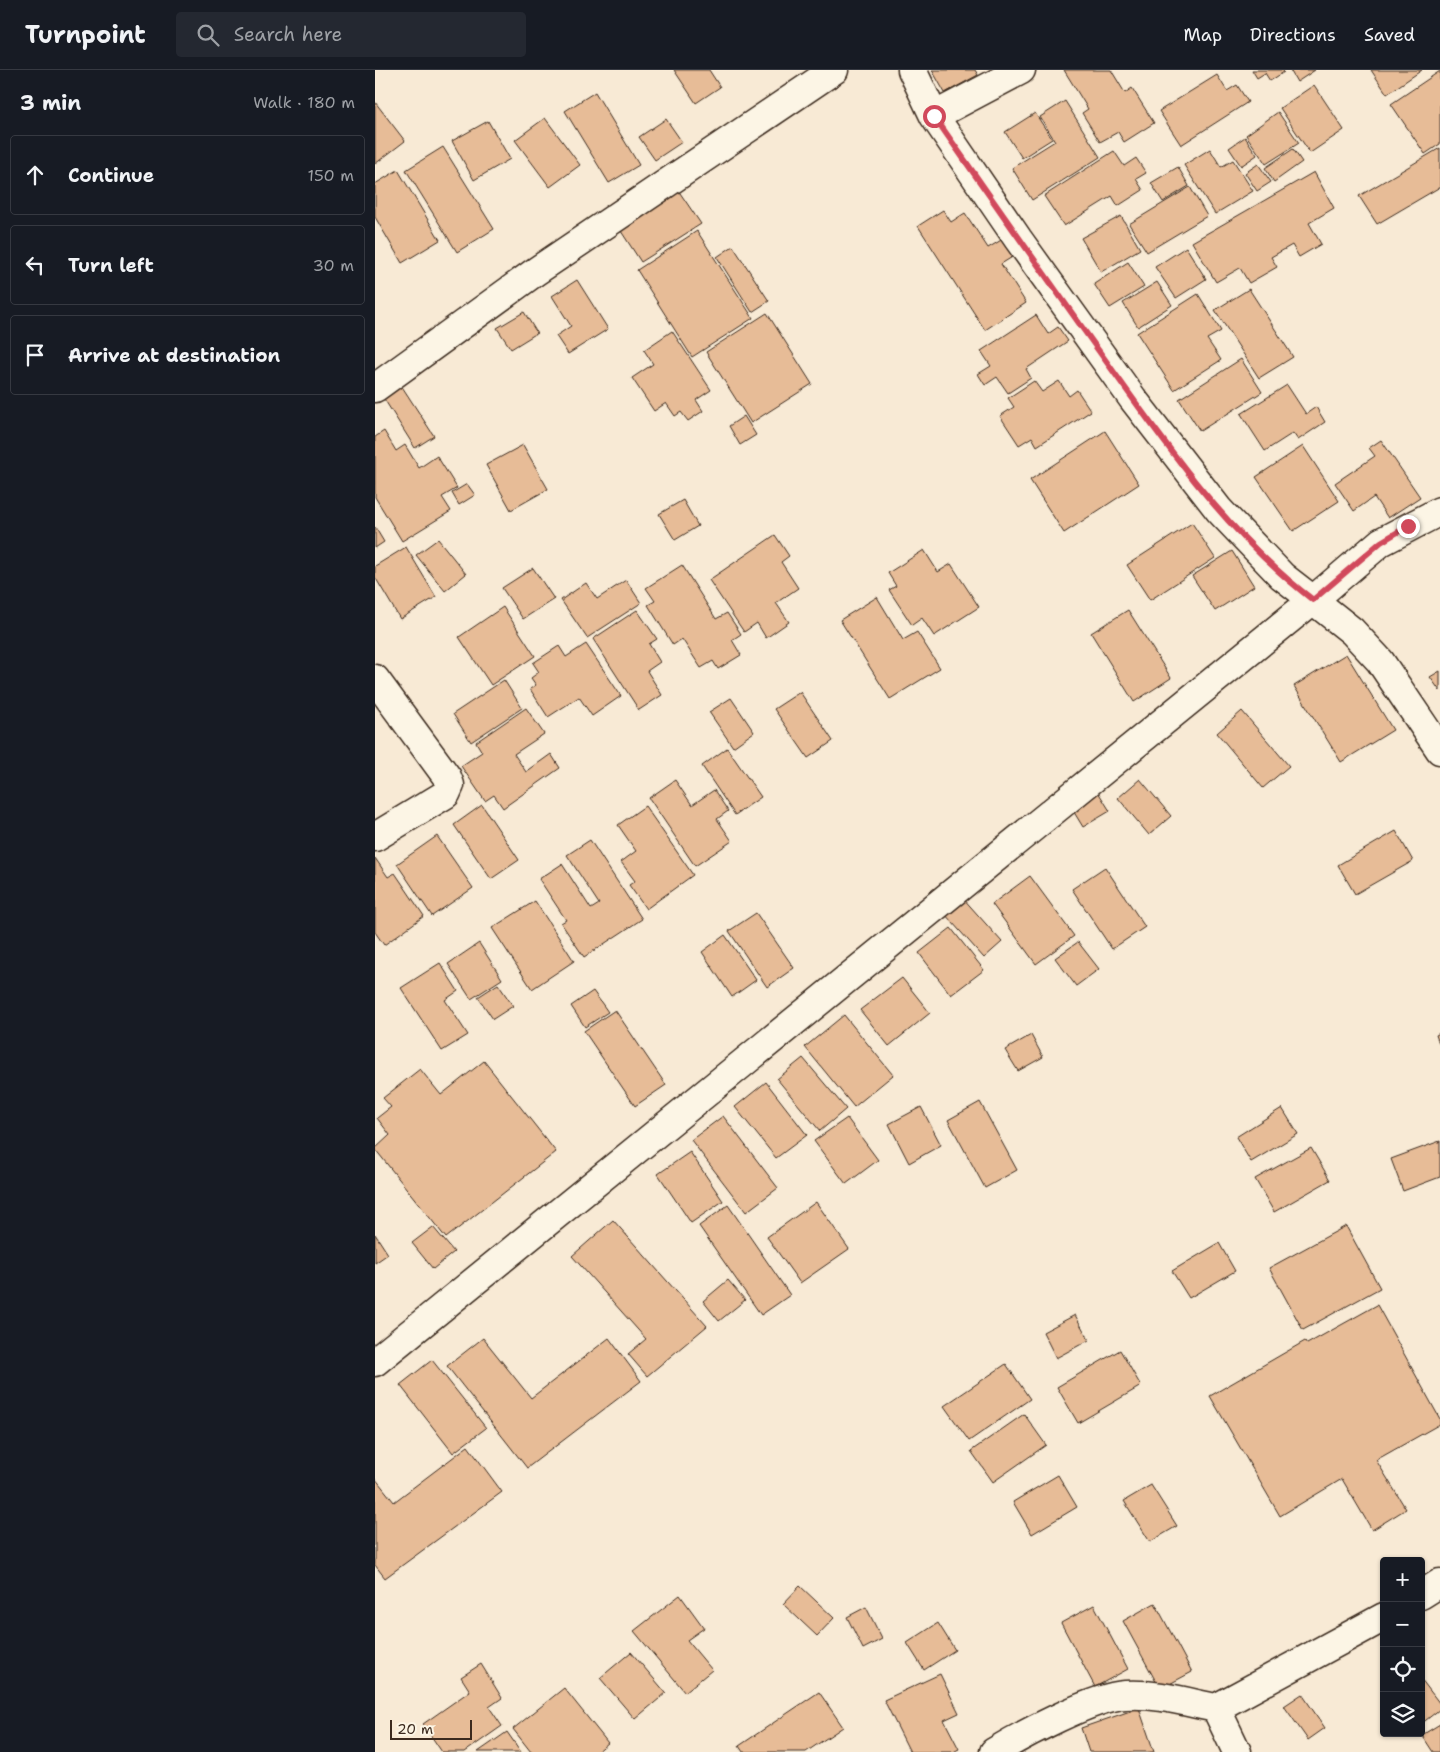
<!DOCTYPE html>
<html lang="en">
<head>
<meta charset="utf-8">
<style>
  body { margin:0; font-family:"Shantell Sans",sans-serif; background:#242831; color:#f1f3f6 }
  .controls { position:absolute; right:15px; bottom:15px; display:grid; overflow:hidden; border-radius:5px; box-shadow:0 1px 4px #0004 }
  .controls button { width:45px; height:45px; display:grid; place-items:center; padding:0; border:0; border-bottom:1px solid #363941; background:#171b24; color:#f1f3f6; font:25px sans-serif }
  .scale { position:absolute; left:15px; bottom:12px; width:82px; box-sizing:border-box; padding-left:5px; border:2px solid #3b2a1e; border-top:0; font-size:14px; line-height:18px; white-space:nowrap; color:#3b2a1e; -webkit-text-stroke:4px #fcf5e5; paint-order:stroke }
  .stop { position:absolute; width:15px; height:15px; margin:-11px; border:4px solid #d1495b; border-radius:50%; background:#fff }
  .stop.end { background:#d1495b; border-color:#fff; box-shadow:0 1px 5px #0008 }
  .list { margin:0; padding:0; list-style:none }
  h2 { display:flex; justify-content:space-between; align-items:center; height:65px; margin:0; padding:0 20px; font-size:21px }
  h2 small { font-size:16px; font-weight:400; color:#9ea1a6 }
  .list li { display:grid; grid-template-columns:32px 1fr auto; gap:15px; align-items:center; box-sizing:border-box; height:80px; margin:0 10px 10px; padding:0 10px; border:1px solid #363941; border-radius:5px }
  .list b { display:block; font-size:19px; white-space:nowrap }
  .list em { font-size:16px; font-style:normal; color:#9ea1a6 }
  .icon { flex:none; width:28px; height:28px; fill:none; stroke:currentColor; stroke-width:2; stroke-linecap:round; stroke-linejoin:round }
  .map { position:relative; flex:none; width:1065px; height:1682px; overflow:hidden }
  header { display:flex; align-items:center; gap:30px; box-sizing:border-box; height:70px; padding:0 25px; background:#171b24; border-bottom:1px solid #363941 }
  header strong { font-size:24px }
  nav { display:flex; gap:28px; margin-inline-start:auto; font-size:18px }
  .search { width:350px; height:45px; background:#242831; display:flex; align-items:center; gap:12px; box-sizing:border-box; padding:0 18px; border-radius:5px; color:#9ea1a6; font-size:19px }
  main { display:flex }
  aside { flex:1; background:#171b24 }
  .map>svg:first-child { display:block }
</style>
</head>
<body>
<header>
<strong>Turnpoint</strong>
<div class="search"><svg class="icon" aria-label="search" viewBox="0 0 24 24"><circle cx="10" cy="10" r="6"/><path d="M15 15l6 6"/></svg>Search here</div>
<nav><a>Map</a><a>Directions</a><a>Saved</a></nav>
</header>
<main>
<aside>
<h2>3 min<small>Walk · 180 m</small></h2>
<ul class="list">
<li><svg class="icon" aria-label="ahead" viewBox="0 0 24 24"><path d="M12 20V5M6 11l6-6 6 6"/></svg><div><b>Continue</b></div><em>150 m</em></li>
<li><svg class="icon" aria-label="left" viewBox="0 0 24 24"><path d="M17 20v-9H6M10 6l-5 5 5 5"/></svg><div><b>Turn left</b></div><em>30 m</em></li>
<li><svg class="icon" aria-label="arrive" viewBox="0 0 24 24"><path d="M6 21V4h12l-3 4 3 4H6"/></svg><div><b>Arrive at destination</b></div></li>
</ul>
</aside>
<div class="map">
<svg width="1065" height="1682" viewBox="0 0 1065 1682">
  <rect width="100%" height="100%" fill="#f8ead5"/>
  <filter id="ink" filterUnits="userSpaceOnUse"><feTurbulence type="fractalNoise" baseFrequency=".02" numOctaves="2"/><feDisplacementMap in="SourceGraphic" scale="10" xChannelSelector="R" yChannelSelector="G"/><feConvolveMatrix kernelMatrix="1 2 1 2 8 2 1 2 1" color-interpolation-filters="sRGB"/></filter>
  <g filter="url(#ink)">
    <path fill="#e7bc97" stroke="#3b2a1e" d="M 299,0 L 334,0 L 345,17 L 321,33 Z
      M 557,0 L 600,0 L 603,5 L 570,23 Z
      M 689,0 L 736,0 L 750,23 L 757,18 L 779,53 L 749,72 L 743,62 L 725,72 L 707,43 L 713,39 Z
      M 877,0 L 907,0 L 909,2 L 895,11 L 890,3 L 882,8 Z
      M 915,0 L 940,0 L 922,12 Z
      M 996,0 L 1047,0 L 1012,24 Z
      M 1065,1 L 1065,74 L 1050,84 L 1016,34 Z
      M 842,5 L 852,21 L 862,15 L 873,32 L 806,75 L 784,41 Z
      M 939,15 L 969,60 L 935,83 L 905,38 Z
      M 220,22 L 264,95 L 234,113 L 190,41 Z
      M 690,31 L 725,87 L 657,130 L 637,98 L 680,71 L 665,47 Z
      M 0,32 L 30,71 L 0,94 Z
      M 903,42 L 924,73 L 891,94 L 871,65 Z
      M 660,43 L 677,69 L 647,88 L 630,62 Z
      M 170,48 L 205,95 L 175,117 L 140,70 Z
      M 291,49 L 307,72 L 280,90 L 264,67 Z
      M 113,51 L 135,89 L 99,110 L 77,71 Z
      M 870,67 L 882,85 L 866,96 L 854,78 Z
      M 68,77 L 119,159 L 82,182 L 31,100 Z
      M 1065,78 L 1065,117 L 1002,154 L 984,126 Z
      M 835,79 L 846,97 L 858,90 L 878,121 L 840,144 L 809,95 Z
      M 918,79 L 927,92 L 899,112 L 890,98 Z
      M 739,81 L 749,96 L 761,88 L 771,103 L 761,109 L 768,120 L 743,136 L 737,126 L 689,156 L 669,126 Z
      M 883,94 L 896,112 L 882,121 L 870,103 Z
      M 803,97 L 814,116 L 788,132 L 776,113 Z
      M 23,100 L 65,170 L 27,193 L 0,147 L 0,114 Z
      M 939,102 L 959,138 L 934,153 L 946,174 L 924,187 L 917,175 L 896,187 L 902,197 L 874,213 L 865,198 L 841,212 L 817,172 Z
      M 815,117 L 832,146 L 772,182 L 754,154 Z
      M 303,120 L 326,154 L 266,192 L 244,158 Z
      M 568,140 L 576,152 L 590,143 L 613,178 L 628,169 L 639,186 L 626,194 L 651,233 L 610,260 L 543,156 Z
      M 746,146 L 765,179 L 726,202 L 706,168 Z
      M 322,161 L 378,248 L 317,287 L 262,200 Z
      M 358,176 L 394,231 L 377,242 L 342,187 Z
      M 811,177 L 831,209 L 801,228 L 780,197 Z
      M 753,192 L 769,217 L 735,238 L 719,214 Z
      M 202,210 L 233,259 L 193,284 L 181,266 L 196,256 L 177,226 Z
      M 782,212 L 797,235 L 763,257 L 748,233 Z
      M 874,219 L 918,287 L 884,308 L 840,240 Z
      M 823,224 L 846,261 L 832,269 L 846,290 L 799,320 L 762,263 Z
      M 149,242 L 162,263 L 136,279 L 122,258 Z
      M 392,243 L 437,314 L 376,353 L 331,282 Z
      M 661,245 L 673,264 L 683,257 L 693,271 L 651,299 L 656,308 L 633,323 L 622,307 L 610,315 L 603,304 L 616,296 L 606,281 Z
      M 297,261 L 336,320 L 321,330 L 328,341 L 313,351 L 306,342 L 300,346 L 291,333 L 279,341 L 257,308 L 278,294 L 269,280 Z
      M 866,289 L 887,322 L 825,361 L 804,329 Z
      M 659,311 L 667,322 L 684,311 L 694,326 L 702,320 L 716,341 L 662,376 L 657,367 L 644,375 L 625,346 L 639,337 L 633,328 Z
      M 24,312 L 59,366 L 40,378 L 6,324 Z
      M 912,315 L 931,344 L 941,337 L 950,352 L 923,370 L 918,363 L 890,381 L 866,344 Z
      M 369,346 L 381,365 L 365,375 L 354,356 Z
      M 9,361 L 21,381 L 30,375 L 44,398 L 62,386 L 82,418 L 67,427 L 76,441 L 27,471 L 0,427 L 0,367 Z
      M 730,361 L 764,414 L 689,463 L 655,410 Z
      M 1006,370 L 1045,427 L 1013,448 L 999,427 L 979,441 L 960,413 L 1000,386 L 994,378 Z
      M 148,375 L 173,419 L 136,440 L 111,395 Z
      M 928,376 L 964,431 L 918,461 L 881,407 Z
      M 92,414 L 100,425 L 84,435 L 77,423 Z
      M 308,430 L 323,456 L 300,470 L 284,444 Z
      M 817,453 L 840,488 L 775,530 L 752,495 Z
      M 0,457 L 9,472 L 0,478 Z
      M 400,465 L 414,486 L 406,492 L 423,518 L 401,533 L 414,552 L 391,568 L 382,553 L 369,562 L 334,510 Z
      M 63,469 L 91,504 L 70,521 L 41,485 Z
      M 31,477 L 61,527 L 25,549 L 0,507 L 0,496 Z
      M 549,480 L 563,502 L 576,494 L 604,537 L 559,566 L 547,548 L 537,555 L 514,520 L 521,516 L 513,503 Z
      M 857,481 L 879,516 L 840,541 L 817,506 Z
      M 307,495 L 341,549 L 352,543 L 366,564 L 357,570 L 366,585 L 343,599 L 338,591 L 326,598 L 307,569 L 298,575 L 273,535 L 280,531 L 271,518 Z
      M 158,498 L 179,529 L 148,549 L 127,518 Z
      M 251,510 L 266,533 L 212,568 L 186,530 L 211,513 L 222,529 Z
      M 502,527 L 528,570 L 542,562 L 565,598 L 515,629 L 465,550 Z
      M 128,537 L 160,586 L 116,615 L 84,567 Z
      M 262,540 L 282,569 L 274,574 L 285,592 L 272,601 L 287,625 L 264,640 L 218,569 Z
      M 753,540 L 796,608 L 759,632 L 716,563 Z
      M 211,574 L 246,626 L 217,646 L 204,627 L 173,647 L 155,619 L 161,615 L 156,608 L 164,602 L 158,593 L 184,576 L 191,587 Z
      M 971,584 L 1018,660 L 966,692 L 919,616 Z
      M 1065,601 L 1065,621 L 1055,607 Z
      M 129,610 L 147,638 L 96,672 L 78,644 Z
      M 425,622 L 458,671 L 433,688 L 399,639 Z
      M 356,628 L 379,662 L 358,677 L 334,642 Z
      M 151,638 L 169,664 L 139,684 L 151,702 L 176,684 L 185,698 L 128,738 L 119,725 L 110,731 L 86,696 L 107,682 L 101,672 Z
      M 867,641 L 914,696 L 888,718 L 842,663 Z
      M 352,678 L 386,727 L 360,745 L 327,696 Z
      M 765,709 L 796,746 L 774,765 L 743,728 Z
      M 300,710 L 317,735 L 339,720 L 353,741 L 342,749 L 357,771 L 320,796 L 274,728 Z
      M 720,717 L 735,741 L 708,757 L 694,734 Z
      M 107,735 L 144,790 L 116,809 L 79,755 Z
      M 270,736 L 318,805 L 271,839 L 254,815 L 260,811 L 246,792 L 261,781 L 243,755 Z
      M 1021,761 L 1038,791 L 980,824 L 963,795 Z
      M 62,766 L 98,818 L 57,846 L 22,794 Z
      M 215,770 L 267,849 L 209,887 L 186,853 L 191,850 L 164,809 L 187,794 L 216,839 L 224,834 L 192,785 Z
      M 0,788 L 13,807 L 20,803 L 49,846 L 9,875 L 0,862 Z
      M 730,797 L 770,857 L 737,879 L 697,819 Z
      M 655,806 L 699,866 L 661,894 L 617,834 Z
      M 587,827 L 627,872 L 609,888 L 569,843 Z
      M 160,831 L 199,891 L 157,919 L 117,858 Z
      M 381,843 L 419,898 L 392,917 L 354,861 Z
      M 576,858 L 609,900 L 576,925 L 544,883 Z
      M 350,865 L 381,910 L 357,927 L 327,882 Z
      M 703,872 L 724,899 L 701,916 L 680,888 Z
      M 104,873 L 127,909 L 96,929 L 73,894 Z
      M 65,893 L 83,921 L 70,930 L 93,965 L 67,981 L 26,918 Z
      M 527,908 L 555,943 L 514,976 L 485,940 Z
      M 123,914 L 138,936 L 118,949 L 103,927 Z
      M 218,921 L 233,942 L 210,957 L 196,936 Z
      M 240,940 L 291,1015 L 260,1036 L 209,961 Z
      M 469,945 L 518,1005 L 479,1037 L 430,977 Z
      M 1065,963 L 1065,976 L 1061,965 Z
      M 656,965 L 668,987 L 643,1001 L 630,980 Z
      M 428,988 L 471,1039 L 445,1061 L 402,1009 Z
      M 109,991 L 181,1082 L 71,1168 L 0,1079 L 15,1065 L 2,1048 L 16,1037 L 8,1028 L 45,999 L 66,1025 Z
      M 391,1012 L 432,1065 L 401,1088 L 360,1037 Z
      M 605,1032 L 642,1100 L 610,1118 L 573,1050 Z
      M 546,1037 L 566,1075 L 534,1093 L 514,1054 Z
      M 907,1038 L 923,1064 L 876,1092 L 861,1067 Z
      M 348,1046 L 403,1118 L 371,1142 L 316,1070 Z
      M 472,1048 L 503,1090 L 471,1114 L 439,1071 Z
      M 1065,1071 L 1065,1107 L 1028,1121 L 1016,1089 Z
      M 936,1078 L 955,1110 L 899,1142 L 880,1109 Z
      M 315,1082 L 348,1131 L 316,1153 L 283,1104 Z
      M 441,1132 L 474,1179 L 425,1213 L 392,1167 Z
      M 353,1135 L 415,1225 L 386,1245 L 324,1156 Z
      M 238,1150 L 332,1256 L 272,1306 L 253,1284 L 271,1269 L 197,1186 Z
      M 971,1156 L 1005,1218 L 928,1260 L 894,1198 Z
      M 58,1157 L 79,1182 L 58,1199 L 37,1173 Z
      M 0,1164 L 13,1184 L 0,1193 Z
      M 844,1173 L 860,1201 L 814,1228 L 797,1201 Z
      M 353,1210 L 370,1230 L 344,1251 L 328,1231 Z
      M 1002,1235 L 1065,1349 L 1065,1354 L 1001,1390 L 1031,1439 L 997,1460 L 967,1409 L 905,1446 L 835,1326 L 930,1271 L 932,1274 Z
      M 700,1245 L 714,1270 L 681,1288 L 668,1262 Z
      M 108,1268 L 156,1328 L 234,1268 L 266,1311 L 152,1398 L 72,1296 Z
      M 745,1280 L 766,1316 L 703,1353 L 682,1317 Z
      M 57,1290 L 111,1358 L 78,1383 L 25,1315 Z
      M 631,1294 L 655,1329 L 594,1371 L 569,1336 Z
      M 649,1344 L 671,1375 L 618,1412 L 596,1381 Z
      M 93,1376 L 127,1422 L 10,1508 L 0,1495 L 0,1408 L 19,1432 Z
      M 683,1405 L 702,1437 L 657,1464 L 638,1432 Z
      M 776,1415 L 802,1456 L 775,1472 L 749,1431 Z
      M 425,1516 L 459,1548 L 442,1566 L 408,1534 Z
      M 305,1525 L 329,1558 L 312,1570 L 337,1600 L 310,1622 L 259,1561 Z
      M 780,1533 L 817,1602 L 785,1619 L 748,1551 Z
      M 719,1535 L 753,1599 L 720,1617 L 686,1553 Z
      M 491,1537 L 507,1569 L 488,1579 L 472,1547 Z
      M 563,1553 L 580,1580 L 549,1600 L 532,1573 Z
      M 256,1582 L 291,1623 L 260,1649 L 225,1608 Z
      M 106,1594 L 127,1628 L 114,1637 L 127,1656 L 90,1682 L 67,1682 L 48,1654 L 95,1621 L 86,1607 Z
      M 565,1604 L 584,1643 L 569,1650 L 584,1679 L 578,1682 L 535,1682 L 509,1630 Z
      M 1046,1609 L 1065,1634 L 1065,1639 L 1046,1654 Z
      M 189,1618 L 233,1673 L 222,1682 L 156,1682 L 138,1659 Z
      M 444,1622 L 468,1657 L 431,1682 L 368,1682 L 364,1676 Z
      M 927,1624 L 950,1658 L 933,1670 L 909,1636 Z
      M 764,1638 L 779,1682 L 714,1682 L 706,1658 Z
      M 1065,1654 L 1065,1682 L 1058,1682 L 1047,1665 Z
      M 132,1662 L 146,1682 L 103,1682 Z"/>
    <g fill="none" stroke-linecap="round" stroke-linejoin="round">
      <g stroke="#3b2a1e" stroke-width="31">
        <path id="minor" d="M 537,0 L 559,46 L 643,169 L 758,329 L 844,440 L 907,506 L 938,530 L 1006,472 L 1065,441
          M 559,46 L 646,0
          M 0,318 L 160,202 L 459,0
          M 0,609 L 72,707 L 75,715 L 71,724 L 0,767
          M 0,1292 L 938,530 L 977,561 L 1005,591 L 1065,680
          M 1046,1525 L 1065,1513
          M 619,1682 C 647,1665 718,1627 750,1625 C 780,1623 811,1632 841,1638
          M 862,1682 L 841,1638 L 1009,1547"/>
      </g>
      <use href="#minor" stroke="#fcf5e5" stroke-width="28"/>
    </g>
  </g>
  <g fill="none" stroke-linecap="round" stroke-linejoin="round" filter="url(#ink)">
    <path stroke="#d1495b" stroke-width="6" d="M 559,46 C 616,128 673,210 731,291 C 792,377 854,466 938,530 L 1006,472 L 1033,456"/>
  </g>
</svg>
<div class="controls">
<button>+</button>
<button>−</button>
<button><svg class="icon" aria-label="locate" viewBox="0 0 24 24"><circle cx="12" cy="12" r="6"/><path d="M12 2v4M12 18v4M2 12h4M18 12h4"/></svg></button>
<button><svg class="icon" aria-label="layers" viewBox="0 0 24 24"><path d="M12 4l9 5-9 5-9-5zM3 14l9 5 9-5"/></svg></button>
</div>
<div class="scale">20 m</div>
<div class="stop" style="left:559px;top:46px"></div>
<div class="stop end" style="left:1033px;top:456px"></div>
</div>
</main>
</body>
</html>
